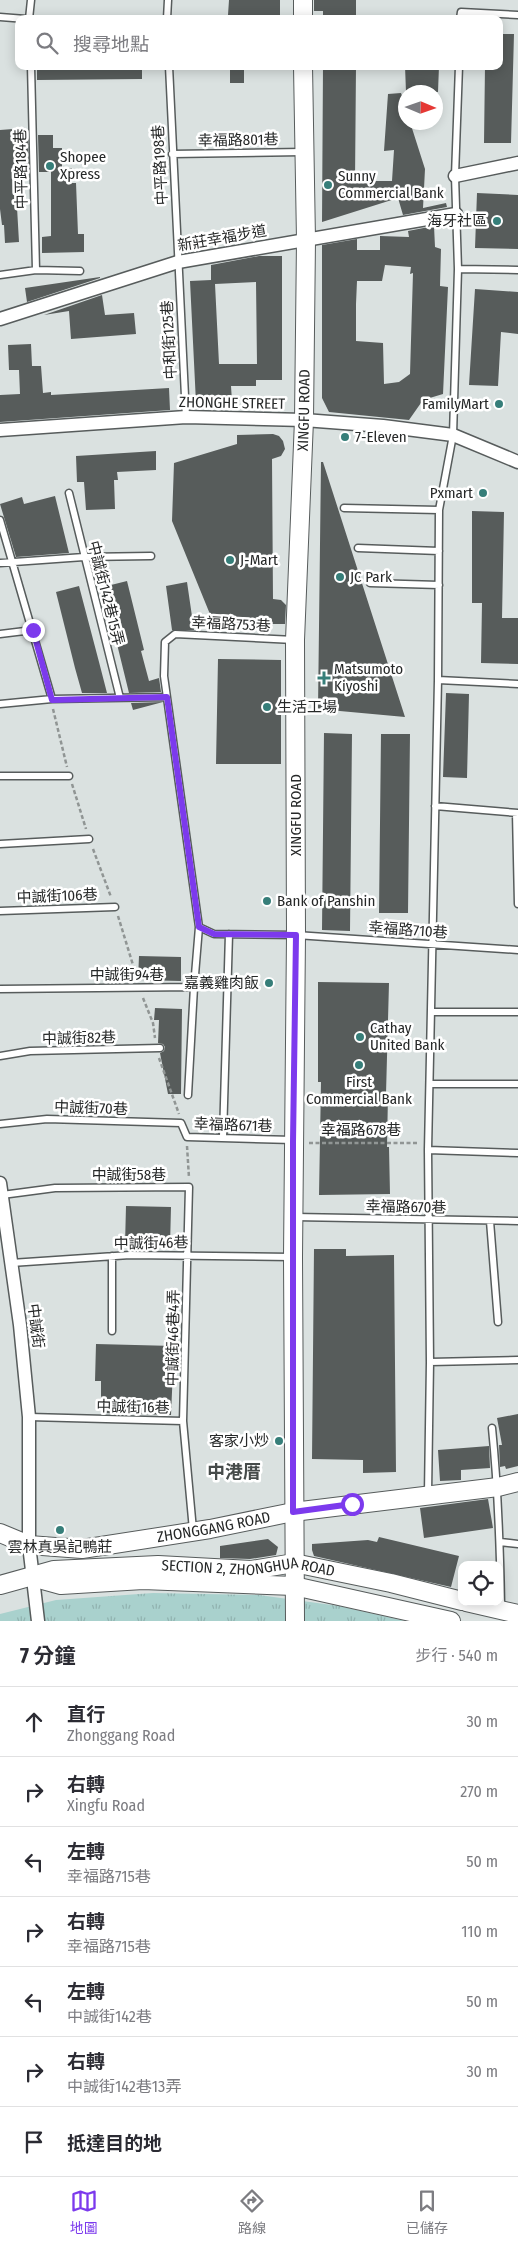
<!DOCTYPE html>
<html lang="zh-TW">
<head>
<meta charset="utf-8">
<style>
  body { margin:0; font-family:"Fira Sans Condensed","Noto Sans TC",sans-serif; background:#f7f7f7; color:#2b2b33 }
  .controls { position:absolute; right:15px; bottom:15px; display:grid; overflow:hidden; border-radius:10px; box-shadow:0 2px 12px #0003 }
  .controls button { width:45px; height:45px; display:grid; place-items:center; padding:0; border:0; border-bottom:1px solid #e1e1e2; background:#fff; color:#2b2b33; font:25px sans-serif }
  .compass { position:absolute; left:398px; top:85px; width:45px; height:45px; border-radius:50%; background:#fff; box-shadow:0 2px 12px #0003; rotate:92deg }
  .stop { position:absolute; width:15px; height:15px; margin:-11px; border:4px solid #7c3aed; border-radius:50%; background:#fff }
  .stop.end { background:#7c3aed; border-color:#fff; box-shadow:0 1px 5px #0008 }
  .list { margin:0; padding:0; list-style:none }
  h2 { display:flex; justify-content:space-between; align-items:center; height:65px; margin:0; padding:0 20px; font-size:21px }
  h2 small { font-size:16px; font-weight:400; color:#7c7c81 }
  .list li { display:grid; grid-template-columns:32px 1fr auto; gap:15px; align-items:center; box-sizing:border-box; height:70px; padding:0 20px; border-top:1px solid #e1e1e2 }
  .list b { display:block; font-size:19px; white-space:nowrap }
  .list p { margin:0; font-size:16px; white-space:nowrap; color:#7c7c81 }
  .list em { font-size:16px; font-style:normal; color:#7c7c81 }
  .icon { flex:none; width:28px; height:28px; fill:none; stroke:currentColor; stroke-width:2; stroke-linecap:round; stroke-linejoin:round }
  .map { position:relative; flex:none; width:518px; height:1621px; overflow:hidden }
  .search { position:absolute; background:#fff; box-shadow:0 2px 12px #0003; left:15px; right:15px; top:15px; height:55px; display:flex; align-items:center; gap:12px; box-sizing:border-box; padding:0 18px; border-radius:10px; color:#7c7c81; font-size:19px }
  .sheet { height:555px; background:#fff }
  nav { display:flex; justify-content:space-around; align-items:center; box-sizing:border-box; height:70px; border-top:1px solid #e1e1e2; background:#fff; font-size:14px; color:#7c7c81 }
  nav a { display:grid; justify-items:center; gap:2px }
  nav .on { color:#7c3aed }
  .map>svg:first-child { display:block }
</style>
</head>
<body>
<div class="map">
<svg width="518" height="1621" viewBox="0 0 518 1621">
  <defs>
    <pattern id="grass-tufts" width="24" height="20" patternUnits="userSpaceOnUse" patternTransform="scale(1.25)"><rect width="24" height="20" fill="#a9d1cd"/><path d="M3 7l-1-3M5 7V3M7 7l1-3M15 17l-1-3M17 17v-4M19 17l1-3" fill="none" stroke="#91b3b0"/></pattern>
  </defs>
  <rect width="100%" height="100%" fill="#dae1e0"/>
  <path fill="url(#grass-tufts)" d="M 153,1593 L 259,1595 L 339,1606 L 405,1621 L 0,1621 L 0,1614 L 56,1600 Z"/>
  <path fill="#575c5b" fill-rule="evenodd" d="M 229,0 L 280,0 L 280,18 L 228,15 Z
    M 314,0 L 356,0 L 356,19 L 323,19 L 323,11 L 314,11 Z
    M 499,34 L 514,34 L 511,143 L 484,143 L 485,66 L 499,66 Z
    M 37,66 L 142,66 L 142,79 L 37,80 Z
    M 230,66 L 244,66 L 244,83 L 230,83 Z
    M 323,66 L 356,66 L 355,181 L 392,181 L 394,150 L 384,151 L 388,94 L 401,93 L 406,108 L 406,122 L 410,122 L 425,169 L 423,208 L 446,203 L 447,207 L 403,215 L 398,198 L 322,222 Z
    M 405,66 L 439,66 L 438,92 L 406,92 Z
    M 13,129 L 13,135 L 28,135 L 29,172 L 15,173 L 19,242 L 5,243 L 4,225 L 2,225 L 0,209 L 0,130 Z
    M 38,135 L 53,135 L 53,148 L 62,148 L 62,169 L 72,168 L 72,183 L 76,183 L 78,234 L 84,234 L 84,252 L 42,253 L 42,237 L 51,236 L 51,172 L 39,172 Z
    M 477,193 L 518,195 L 518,249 L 475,248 Z
    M 434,226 L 435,247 L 441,249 L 440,286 L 448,287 L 443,394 L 423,400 L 409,420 L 329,412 L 322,398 L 322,245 L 357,239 L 357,250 L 380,250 L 380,236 L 409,237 L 408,231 ZM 385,265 L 411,267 L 410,274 L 413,273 L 410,374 L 399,382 L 384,384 L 383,343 L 356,341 L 356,304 L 357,281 L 382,281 Z
    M 259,256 L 282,256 L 282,380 L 256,380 L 256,386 L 231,386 L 232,401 L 196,403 L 190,281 L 211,280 L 211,265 ZM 256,282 L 257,364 L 219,364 L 215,284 Z
    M 100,277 L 100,278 L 27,302 L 25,288 Z
    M 475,289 L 518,292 L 518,334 L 501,332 L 498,386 L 469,385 Z
    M 102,295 L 105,315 L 134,313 L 136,334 L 71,339 L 69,311 L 44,315 Z
    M 31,344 L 32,366 L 41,366 L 43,393 L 51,392 L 51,395 L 169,388 L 170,410 L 0,422 L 0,395 L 20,394 L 19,370 L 9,370 L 8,345 Z
    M 273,434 L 279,436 L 283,441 L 285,449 L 281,456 L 272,459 L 273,599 L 281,600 L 286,605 L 285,624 L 214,624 L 172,521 L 174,463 L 237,444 L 237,435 Z
    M 156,451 L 156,470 L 117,472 L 118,480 L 114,480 L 115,509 L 86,510 L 84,482 L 77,482 L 76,456 Z
    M 321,462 L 323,462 L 405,717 L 318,709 Z
    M 55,496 L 69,553 L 16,557 L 0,504 L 22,497 L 24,504 Z
    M 472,511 L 504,512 L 502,618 L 518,618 L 518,664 L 481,663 L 482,603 L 472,603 Z
    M 127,581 L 144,650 L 141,651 L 149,681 L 159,678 L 161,692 L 129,693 L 103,587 Z
    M 187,582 L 194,630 L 172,630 L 166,586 Z
    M 79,586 L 99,662 L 107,693 L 82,693 L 75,668 L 56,592 Z
    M 218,659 L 281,660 L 281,764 L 216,764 Z
    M 446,693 L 469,694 L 467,778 L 443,777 Z
    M 163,702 L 133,710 L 131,703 Z
    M 324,733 L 352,734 L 350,931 L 322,930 Z
    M 381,734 L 410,734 L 408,913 L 379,913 Z
    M 139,956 L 181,957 L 181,981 L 138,980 Z
    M 318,982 L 389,983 L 386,1094 L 388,1094 L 387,1147 L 389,1147 L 390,1194 L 319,1195 L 321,1082 L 318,1082 Z
    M 155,1008 L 182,1009 L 181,1094 L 168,1094 L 160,1053 L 164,1051 L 165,1047 L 163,1044 L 158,1043 L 159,1020 L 154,1020 Z
    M 126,1206 L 171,1207 L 170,1246 L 125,1245 Z
    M 314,1249 L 346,1249 L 346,1256 L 394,1255 L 396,1472 L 363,1473 L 363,1460 L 312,1459 Z
    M 96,1344 L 174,1346 L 171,1415 L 101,1413 L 101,1381 L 95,1381 Z
    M 518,1414 L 518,1466 L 506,1469 L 505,1466 L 500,1467 L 499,1445 L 502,1445 L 497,1418 Z
    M 489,1446 L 490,1468 L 461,1470 L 461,1480 L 440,1481 L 438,1450 Z
    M 488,1499 L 493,1528 L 424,1538 L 420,1508 Z
    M 379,1537 L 459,1556 L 451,1587 L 314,1556 L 312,1550 L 312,1544 L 368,1540 L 377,1542 Z
    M 268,1539 L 278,1547 L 276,1555 L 250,1559 L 220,1558 L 220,1546 Z"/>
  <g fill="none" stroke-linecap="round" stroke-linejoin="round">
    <g stroke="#575c5c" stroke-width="9">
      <path id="lane" d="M 0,17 L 26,19
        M 29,19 L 31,0
        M 167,19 L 168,0
        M 460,19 L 461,12 L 518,15
        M 31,66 L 36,270
        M 169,66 L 186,417
        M 172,154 L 303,152
        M 458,269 L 518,270
        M 0,275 L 36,270 L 80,271
        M 69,493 L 120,698
        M 344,508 L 439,510
        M 0,520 L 52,699
        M 358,548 L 439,551
        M 0,563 L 84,557 L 151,556
        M 370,583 L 439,585
        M 0,634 L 33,630
        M 294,640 L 175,634 L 165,642 L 164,676 L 199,927 L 214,934 L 296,935 L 518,950
        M 438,680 L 518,684
        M 0,704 L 52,699 L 167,697
        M 0,776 L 69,776
        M 435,806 L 518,813
        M 516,813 L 518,904
        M 0,844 L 89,839
        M 0,911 L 115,907
        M 0,989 L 194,987 L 199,927
        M 431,1012 L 518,1012
        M 0,1056 L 30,1051 L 160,1048
        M 431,1084 L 518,1084
        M 188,1095 L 194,987
        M 0,1124 L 47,1119 L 181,1123 L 187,1137 L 293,1140
        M 223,1137 L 229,934
        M 428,1150 L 518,1153
        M 2,1195 L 55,1188 L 189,1187 L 183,1421 L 193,1530
        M 294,1217 L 518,1221
        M 490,1221 L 498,1322
        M 11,1263 L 130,1255 L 292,1257
        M 112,1331 L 112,1256
        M 430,1362 L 518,1360
        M 29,1417 L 183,1421
        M 492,1428 C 498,1487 500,1545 501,1604 L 498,1607
        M 428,1493 L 430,1362 L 428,1150 L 438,680 L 439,510 L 453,435 L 458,269 L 455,176 L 459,66
        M 500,1542 L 518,1544"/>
    </g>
    <g stroke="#575c5c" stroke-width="15">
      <path id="street" d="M 455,176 L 518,163
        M 0,319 L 178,262 L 456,214
        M 0,430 L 186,417 L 304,420 L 383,426 L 453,435 L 518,462
        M 0,1183 L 20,1325 L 29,1417 L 29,1545 L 38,1621"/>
    </g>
    <g stroke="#575c5c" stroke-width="20">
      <g id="secondary">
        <path d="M 303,19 L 303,0"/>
        <path id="s1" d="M 0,1533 L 29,1545 L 82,1549 L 210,1529 L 293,1512 L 498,1487 L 518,1482"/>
        <path d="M 32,1577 L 61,1585 L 143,1580 L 294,1586 L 451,1621"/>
        <path id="s2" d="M 0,1585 L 54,1570 L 158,1565 L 251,1570 L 294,1563 L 391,1583 L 462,1601"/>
        <path d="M 466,1602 L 518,1614"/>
        <path id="s3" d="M 295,1621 L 293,1257 L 296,935 L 295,640 L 304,420 L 306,240 L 303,66"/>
      </g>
    </g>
    <path stroke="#909594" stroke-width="2.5" stroke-dasharray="4 2.5" stroke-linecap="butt" d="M 53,709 L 67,767
      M 72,784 L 86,829
      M 93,849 L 111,897
      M 118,916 L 137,978
      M 143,998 L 153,1023 L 155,1038
      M 159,1058 L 179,1114
      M 309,1143 L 419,1143
      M 187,1146 L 189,1178"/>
    <use href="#lane" stroke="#fff" stroke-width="6"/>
    <use href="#street" stroke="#fff" stroke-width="12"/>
    <use href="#secondary" stroke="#fff" stroke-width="18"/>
  </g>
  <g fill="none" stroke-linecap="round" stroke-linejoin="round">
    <path stroke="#7c3aed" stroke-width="6" d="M 33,630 L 52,700 L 167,697 L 199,927 L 214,934 L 296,935 L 293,1142 L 293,1512 L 352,1504"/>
  </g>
  <g fill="#367e79" stroke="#fff" stroke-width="2">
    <circle cx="50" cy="166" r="5"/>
    <circle cx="328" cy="185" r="5"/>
    <circle cx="497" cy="221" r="5"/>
    <circle cx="499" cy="404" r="5"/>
    <circle cx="345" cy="437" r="5"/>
    <circle cx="483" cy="493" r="5"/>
    <circle cx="230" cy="560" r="5"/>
    <circle cx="340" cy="577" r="5"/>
    <path d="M321.5 670.5h5v5h5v5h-5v5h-5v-5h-5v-5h5z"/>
    <circle cx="267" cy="707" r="5"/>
    <circle cx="267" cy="901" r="5"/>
    <circle cx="269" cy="983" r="5"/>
    <circle cx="360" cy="1037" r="5"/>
    <circle cx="359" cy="1065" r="5"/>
    <circle cx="279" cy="1441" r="5"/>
    <circle cx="60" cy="1530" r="5"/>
  </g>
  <g text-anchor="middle" stroke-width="5" stroke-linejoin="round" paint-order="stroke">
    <g font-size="15" fill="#262828" stroke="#fff">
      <text transform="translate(238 140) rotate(-1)" y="5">幸福路801巷</text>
      <text transform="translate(160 165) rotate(-93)" y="5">中平路198巷</text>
      <text transform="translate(21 169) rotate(-91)" y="5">中平路184巷</text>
      <text transform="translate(222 238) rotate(-10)" y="5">新莊幸福步道</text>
      <text transform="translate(169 340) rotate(-93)" y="5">中和街125巷</text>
      <text transform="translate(232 403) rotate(1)" y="5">ZHONGHE STREET</text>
      <text dy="5" stroke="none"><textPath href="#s3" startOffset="1211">XINGFU ROAD</textPath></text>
      <text transform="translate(106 593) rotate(76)" y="5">中誠街142巷15弄</text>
      <text transform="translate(231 624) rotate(3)" y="5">幸福路753巷</text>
      <text transform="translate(296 815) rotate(-90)" y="5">XINGFU ROAD</text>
      <text transform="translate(57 896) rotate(-2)" y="5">中誠街106巷</text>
      <text transform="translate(408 930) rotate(4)" y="5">幸福路710巷</text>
      <text x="127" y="980">中誠街94巷</text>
      <text transform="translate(79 1038) rotate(-1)" y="5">中誠街82巷</text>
      <text transform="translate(91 1108) rotate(2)" y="5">中誠街70巷</text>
      <text transform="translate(233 1125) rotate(2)" y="5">幸福路671巷</text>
      <text x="361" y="1135">幸福路678巷</text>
      <text x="129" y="1180">中誠街58巷</text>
      <text transform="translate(406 1207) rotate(1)" y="5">幸福路670巷</text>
      <text transform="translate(151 1243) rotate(-1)" y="5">中誠街46巷</text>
      <text transform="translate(36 1326) rotate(83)" y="5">中誠街</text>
      <text transform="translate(173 1338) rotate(-89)" y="5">中誠街46巷4弄</text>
      <text transform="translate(133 1407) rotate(1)" y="5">中誠街16巷</text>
      <text dy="5" stroke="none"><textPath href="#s1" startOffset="218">ZHONGGANG ROAD</textPath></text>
      <text dy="5" stroke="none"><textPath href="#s2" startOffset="251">SECTION 2, ZHONGHUA ROAD</textPath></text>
    </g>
    <g font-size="15" fill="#262828" stroke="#fff" text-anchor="start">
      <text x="60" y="162">Shopee<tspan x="60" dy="17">Xpress</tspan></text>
      <text x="338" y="181">Sunny<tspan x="338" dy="17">Commercial Bank</tspan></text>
      <text x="487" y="226" text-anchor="end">海牙社區</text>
      <text x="489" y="409" text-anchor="end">FamilyMart</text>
      <text x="355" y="442">7-Eleven</text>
      <text x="473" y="498" text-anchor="end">Pxmart</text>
      <text x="240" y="565">J-Mart</text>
      <text x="350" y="582">JC Park</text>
      <text x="334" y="674">Matsumoto<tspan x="334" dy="17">Kiyoshi</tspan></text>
      <text x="277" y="712">生活工場</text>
      <text x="277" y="906">Bank of Panshin</text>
      <text x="259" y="988" text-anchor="end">嘉義雞肉飯</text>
      <text x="370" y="1033">Cathay<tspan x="370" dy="17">United Bank</tspan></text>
      <text x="359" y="1087" text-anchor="middle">First<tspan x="359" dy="17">Commercial Bank</tspan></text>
      <text x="269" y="1446" text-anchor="end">客家小炒</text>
      <text x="60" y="1552" text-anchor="middle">雲林真吳記鴨莊</text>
    </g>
    <g font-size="18" font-weight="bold" fill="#464b4a" stroke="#fff">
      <text x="234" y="1478">中港厝</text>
    </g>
  </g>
</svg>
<div class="controls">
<button><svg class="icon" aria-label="locate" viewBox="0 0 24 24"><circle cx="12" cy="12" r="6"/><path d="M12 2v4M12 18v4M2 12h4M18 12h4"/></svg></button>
</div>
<svg class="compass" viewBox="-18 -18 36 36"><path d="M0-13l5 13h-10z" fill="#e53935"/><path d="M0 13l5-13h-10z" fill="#7c7c81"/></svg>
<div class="stop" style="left:352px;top:1504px"></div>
<div class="stop end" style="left:33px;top:630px"></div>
<div class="search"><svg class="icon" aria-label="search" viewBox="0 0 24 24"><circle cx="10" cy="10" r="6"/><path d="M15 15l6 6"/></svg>搜尋地點</div>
</div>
<section class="sheet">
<h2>7 分鐘<small>步行 · 540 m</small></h2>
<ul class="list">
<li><svg class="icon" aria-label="ahead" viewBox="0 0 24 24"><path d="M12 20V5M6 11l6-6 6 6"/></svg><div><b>直行</b><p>Zhonggang Road</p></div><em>30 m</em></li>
<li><svg class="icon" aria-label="right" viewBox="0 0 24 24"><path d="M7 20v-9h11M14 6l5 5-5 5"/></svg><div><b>右轉</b><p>Xingfu Road</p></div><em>270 m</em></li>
<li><svg class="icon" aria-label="left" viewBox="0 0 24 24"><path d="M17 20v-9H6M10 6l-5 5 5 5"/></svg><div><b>左轉</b><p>幸福路715巷</p></div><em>50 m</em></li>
<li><svg class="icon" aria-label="right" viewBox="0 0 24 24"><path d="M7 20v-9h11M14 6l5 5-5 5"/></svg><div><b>右轉</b><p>幸福路715巷</p></div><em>110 m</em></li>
<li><svg class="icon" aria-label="left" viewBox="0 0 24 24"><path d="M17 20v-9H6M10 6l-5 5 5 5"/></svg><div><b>左轉</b><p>中誠街142巷</p></div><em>50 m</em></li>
<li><svg class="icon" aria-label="right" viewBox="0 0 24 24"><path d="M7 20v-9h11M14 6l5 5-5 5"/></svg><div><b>右轉</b><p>中誠街142巷13弄</p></div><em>30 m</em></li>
<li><svg class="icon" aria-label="arrive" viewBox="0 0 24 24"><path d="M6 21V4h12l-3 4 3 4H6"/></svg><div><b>抵達目的地</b></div></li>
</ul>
</section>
<nav>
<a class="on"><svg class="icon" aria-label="map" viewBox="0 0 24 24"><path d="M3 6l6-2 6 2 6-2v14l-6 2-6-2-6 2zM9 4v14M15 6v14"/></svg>地圖</a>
<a><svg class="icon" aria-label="directions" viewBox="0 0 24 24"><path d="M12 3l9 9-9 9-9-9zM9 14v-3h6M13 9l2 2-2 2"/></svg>路線</a>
<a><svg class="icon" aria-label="saved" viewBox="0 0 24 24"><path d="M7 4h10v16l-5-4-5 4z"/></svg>已儲存</a>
</nav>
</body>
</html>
